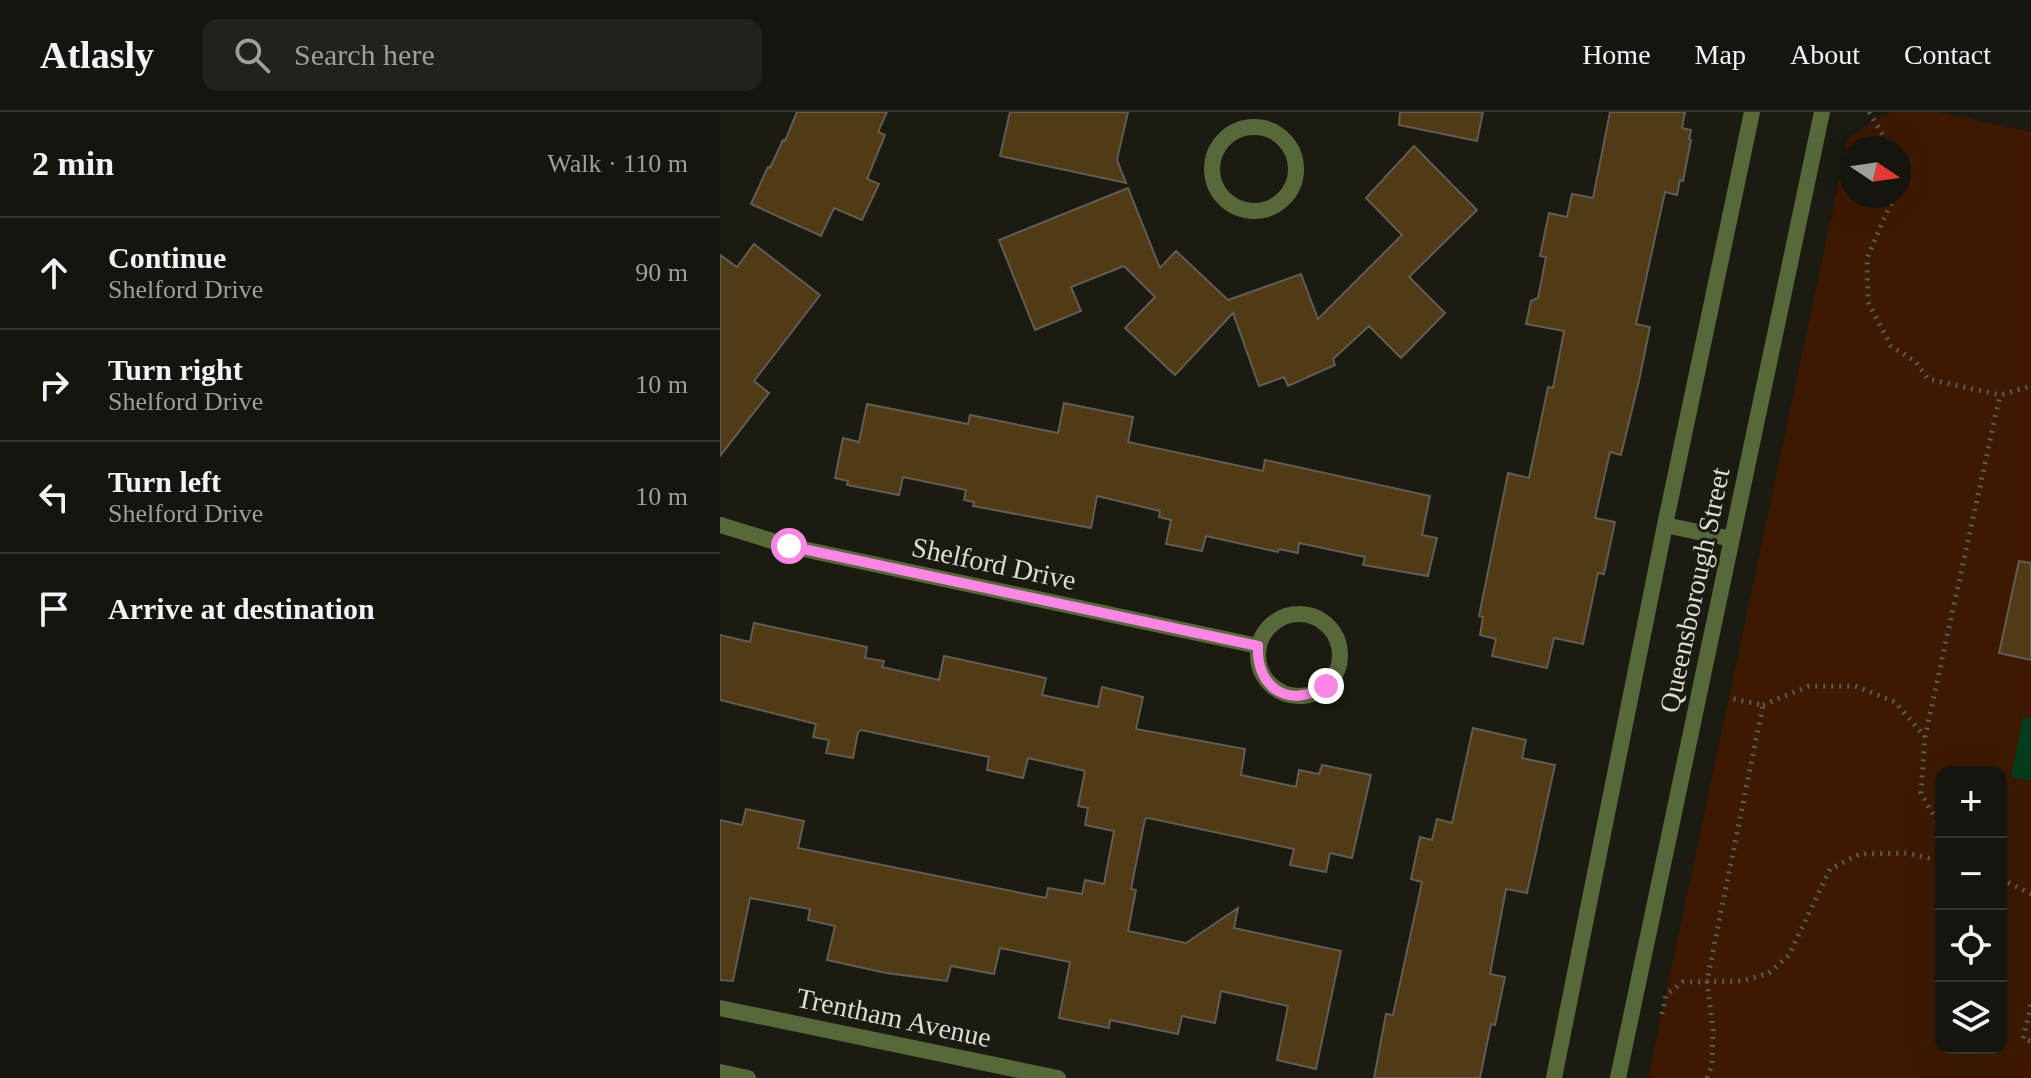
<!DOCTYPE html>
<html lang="en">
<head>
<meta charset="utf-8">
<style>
  body { margin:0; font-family:"Times New Roman",serif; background:#22211c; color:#f1f3f6 }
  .controls { position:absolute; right:24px; bottom:24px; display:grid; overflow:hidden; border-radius:16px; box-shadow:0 8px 32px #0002 }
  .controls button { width:72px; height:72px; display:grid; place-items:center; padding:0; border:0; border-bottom:2px solid #34332e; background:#15140e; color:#f1f3f6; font:40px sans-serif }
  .compass { position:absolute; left:1119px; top:24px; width:72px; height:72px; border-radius:50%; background:#15140e; box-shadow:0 8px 32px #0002; rotate:103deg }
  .stop { position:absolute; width:24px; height:24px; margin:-18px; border:6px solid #fc86e3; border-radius:50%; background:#fff }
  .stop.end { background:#fc86e3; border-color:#fff; box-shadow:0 2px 8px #0008 }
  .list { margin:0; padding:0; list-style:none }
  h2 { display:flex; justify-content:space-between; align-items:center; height:104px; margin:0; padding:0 32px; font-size:34px }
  h2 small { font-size:26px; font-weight:400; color:#9d9e9e }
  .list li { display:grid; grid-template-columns:52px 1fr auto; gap:24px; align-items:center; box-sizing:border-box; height:112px; padding:0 32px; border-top:2px solid #34332e }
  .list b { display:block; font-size:30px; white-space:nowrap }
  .list p { margin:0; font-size:26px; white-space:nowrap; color:#9d9e9e }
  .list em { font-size:26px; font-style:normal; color:#9d9e9e }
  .icon { flex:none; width:44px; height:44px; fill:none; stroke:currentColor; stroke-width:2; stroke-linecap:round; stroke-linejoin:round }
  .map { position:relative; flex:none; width:1311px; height:966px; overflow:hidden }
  header { display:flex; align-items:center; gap:48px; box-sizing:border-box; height:112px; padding:0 40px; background:#15140e; border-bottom:2px solid #34332e }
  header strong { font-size:38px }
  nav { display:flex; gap:44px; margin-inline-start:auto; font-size:28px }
  .search { width:560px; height:72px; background:#22211c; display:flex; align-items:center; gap:20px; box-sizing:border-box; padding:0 28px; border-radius:16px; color:#9d9e9e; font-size:30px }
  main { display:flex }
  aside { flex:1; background:#15140e }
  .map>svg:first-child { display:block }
</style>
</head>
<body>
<header>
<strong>Atlasly</strong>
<div class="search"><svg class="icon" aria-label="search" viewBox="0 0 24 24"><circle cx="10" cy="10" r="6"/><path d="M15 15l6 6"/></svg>Search here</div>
<nav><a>Home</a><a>Map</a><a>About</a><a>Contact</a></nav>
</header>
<main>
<aside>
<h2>2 min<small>Walk · 110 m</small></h2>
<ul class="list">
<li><svg class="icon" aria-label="ahead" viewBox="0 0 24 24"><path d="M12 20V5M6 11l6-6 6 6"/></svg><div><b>Continue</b><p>Shelford Drive</p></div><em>90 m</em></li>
<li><svg class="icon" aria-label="right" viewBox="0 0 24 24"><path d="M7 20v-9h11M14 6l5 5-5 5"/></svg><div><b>Turn right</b><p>Shelford Drive</p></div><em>10 m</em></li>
<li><svg class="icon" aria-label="left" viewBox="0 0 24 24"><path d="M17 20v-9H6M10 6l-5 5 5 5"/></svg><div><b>Turn left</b><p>Shelford Drive</p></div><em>10 m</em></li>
<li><svg class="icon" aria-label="arrive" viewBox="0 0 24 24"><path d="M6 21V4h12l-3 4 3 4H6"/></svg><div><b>Arrive at destination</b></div></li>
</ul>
</aside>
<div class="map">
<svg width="1311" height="966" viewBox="0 0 1311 966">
  <rect width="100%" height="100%" fill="#1c1b12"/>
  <path fill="#3d1901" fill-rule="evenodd" d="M 1169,0 L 1218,0 L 1311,20 L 1311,966 L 928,966 L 1128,26 ZM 1131,36 L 1179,36 L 1179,84 L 1131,84 ZM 1221,660 L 1281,660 L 1281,936 L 1221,936 Z"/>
  <path fill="#043c1b" d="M 1303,605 L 1311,606 L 1311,669 L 1291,665 Z"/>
  <path fill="#513a16" stroke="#625c53" stroke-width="2" d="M 77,0 L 167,0 L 158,20 L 165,23 L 147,67 L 159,72 L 142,108 L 114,96 L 101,124 L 31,92 L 48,55 L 50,56 L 63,28 L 65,29 Z
    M 290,0 L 408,0 L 397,48 L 406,71 L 280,44 Z
    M 680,0 L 763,0 L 757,29 L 679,13 Z
    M 890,0 L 965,0 L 962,16 L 971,18 L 969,27 L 971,28 L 963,69 L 960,68 L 957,83 L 945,80 L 916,212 L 930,215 L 919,269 L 901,343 L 890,340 L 875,406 L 895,410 L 884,462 L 878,461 L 863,532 L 834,526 L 827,556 L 772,544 L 776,527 L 760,523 L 763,505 L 759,504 L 788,361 L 809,366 L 828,275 L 833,276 L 844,219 L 806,212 L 811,189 L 818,186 L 826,145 L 820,144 L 829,101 L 847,105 L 852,82 L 873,86 Z
    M 694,34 L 757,98 L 689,165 L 725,201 L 681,246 L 649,214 L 613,247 L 615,253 L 568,274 L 564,265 L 539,274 L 513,201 L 455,263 L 405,216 L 435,185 L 404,154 L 351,175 L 361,199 L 315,218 L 279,128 L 408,76 L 440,156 L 456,139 L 508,188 L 581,162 L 598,207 L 682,123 L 646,86 Z
    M 34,132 L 100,183 L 34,269 L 49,281 L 0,344 L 0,143 L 17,155 Z
    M 344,291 L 413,305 L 408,330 L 543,359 L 545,348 L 710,384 L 702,423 L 717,426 L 708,464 L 643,453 L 645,445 L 579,431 L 578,441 L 559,437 L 558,440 L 486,424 L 482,439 L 446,432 L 451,408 L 439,405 L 440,399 L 377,384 L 371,416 L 253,394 L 254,390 L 244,388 L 246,378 L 183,365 L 179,383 L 127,373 L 128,369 L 115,366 L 123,326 L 139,330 L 147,292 L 248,312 L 250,303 L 338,321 Z
    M 1299,449 L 1311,451 L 1311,548 L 1279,541 Z
    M 34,511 L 147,535 L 145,546 L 164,549 L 162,555 L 219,568 L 224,544 L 326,566 L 322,583 L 378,595 L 382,575 L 423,585 L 416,617 L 525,637 L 521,663 L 576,675 L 579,658 L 599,662 L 602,653 L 651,663 L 632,746 L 610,741 L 606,760 L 570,753 L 574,737 L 428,706 L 425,707 L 411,777 L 416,778 L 408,819 L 466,831 L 518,796 L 514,816 L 621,839 L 596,957 L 557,948 L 568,894 L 501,879 L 495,911 L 462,904 L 458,922 L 390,908 L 389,916 L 339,906 L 350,850 L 280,836 L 274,862 L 231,854 L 227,869 L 166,861 L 107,848 L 115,814 L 88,808 L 90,797 L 30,786 L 13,869 L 0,868 L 0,708 L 22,713 L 26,697 L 84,709 L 78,736 L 326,786 L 328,776 L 362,782 L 365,768 L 384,772 L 394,719 L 365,713 L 368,696 L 358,694 L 365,659 L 308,646 L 303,666 L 267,658 L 269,645 L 141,618 L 138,620 L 133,646 L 106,641 L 109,628 L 93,625 L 96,612 L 0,588 L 0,523 L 30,530 Z
    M 753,616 L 806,628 L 802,646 L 835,653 L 807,781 L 786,777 L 770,862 L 785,865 L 775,913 L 771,912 L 760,966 L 654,966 L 666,902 L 673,903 L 702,770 L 691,767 L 700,725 L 712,728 L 717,707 L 732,711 Z"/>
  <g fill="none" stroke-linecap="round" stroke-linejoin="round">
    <path stroke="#5c5b53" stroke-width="5" stroke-dasharray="2 6" stroke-linecap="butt" d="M 1149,0 L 1171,36
      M 1174,84 L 1147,146 L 1148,190 L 1171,234 L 1195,249 L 1208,267 L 1280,283 L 1311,274
      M 1043,593 L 1089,574 L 1135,574 L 1175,590 L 1205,625
      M 1221,716 L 1201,681 L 1205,625 L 1280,283
      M 1281,767 L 1311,782
      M 1311,893 L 1303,927 L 1311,929
      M 942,902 L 946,883 L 963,870 L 1023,869 L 1049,861 L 1069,843 L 1110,757 L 1140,742 L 1187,741 L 1221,749
      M 987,966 L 992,953 L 993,918 L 987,869 L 1043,593 L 1009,586"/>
    <path stroke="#57693a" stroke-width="16" d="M492 57a42 42 0 1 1 84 0a42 42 0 1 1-84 0Z
      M 0,413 L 69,434 L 538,534
      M 945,413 L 1012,427
      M538 543a41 41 0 1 1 82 0a41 41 0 1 1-82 0Z
      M 0,896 L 338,966
      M 0,960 L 28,966
      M 834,966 L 945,413 L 1032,0
      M 898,966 L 1102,0"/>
  </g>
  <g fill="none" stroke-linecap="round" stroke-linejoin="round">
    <path stroke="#fc86e3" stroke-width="10" d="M 69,434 L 538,534 C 536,577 570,597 606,574"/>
  </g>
  <g text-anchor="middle" stroke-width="6" stroke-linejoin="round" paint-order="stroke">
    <g font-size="28" fill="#dcdcd5" stroke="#1c1b12">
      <text transform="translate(274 451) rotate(12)" y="10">Shelford Drive</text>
      <text transform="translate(974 478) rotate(-78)" y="10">Queensborough Street</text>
      <text transform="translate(174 905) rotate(12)" y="10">Trentham Avenue</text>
    </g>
  </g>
</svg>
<div class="controls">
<button>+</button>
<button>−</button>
<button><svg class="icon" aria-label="locate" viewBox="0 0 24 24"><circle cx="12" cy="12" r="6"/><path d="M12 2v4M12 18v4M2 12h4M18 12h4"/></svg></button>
<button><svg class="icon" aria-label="layers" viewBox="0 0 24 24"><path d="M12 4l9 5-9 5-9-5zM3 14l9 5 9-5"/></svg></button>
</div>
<svg class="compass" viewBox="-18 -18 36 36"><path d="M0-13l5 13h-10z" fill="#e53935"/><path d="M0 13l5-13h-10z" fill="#9d9e9e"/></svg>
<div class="stop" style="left:69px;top:434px"></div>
<div class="stop end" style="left:606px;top:574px"></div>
</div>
</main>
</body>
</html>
